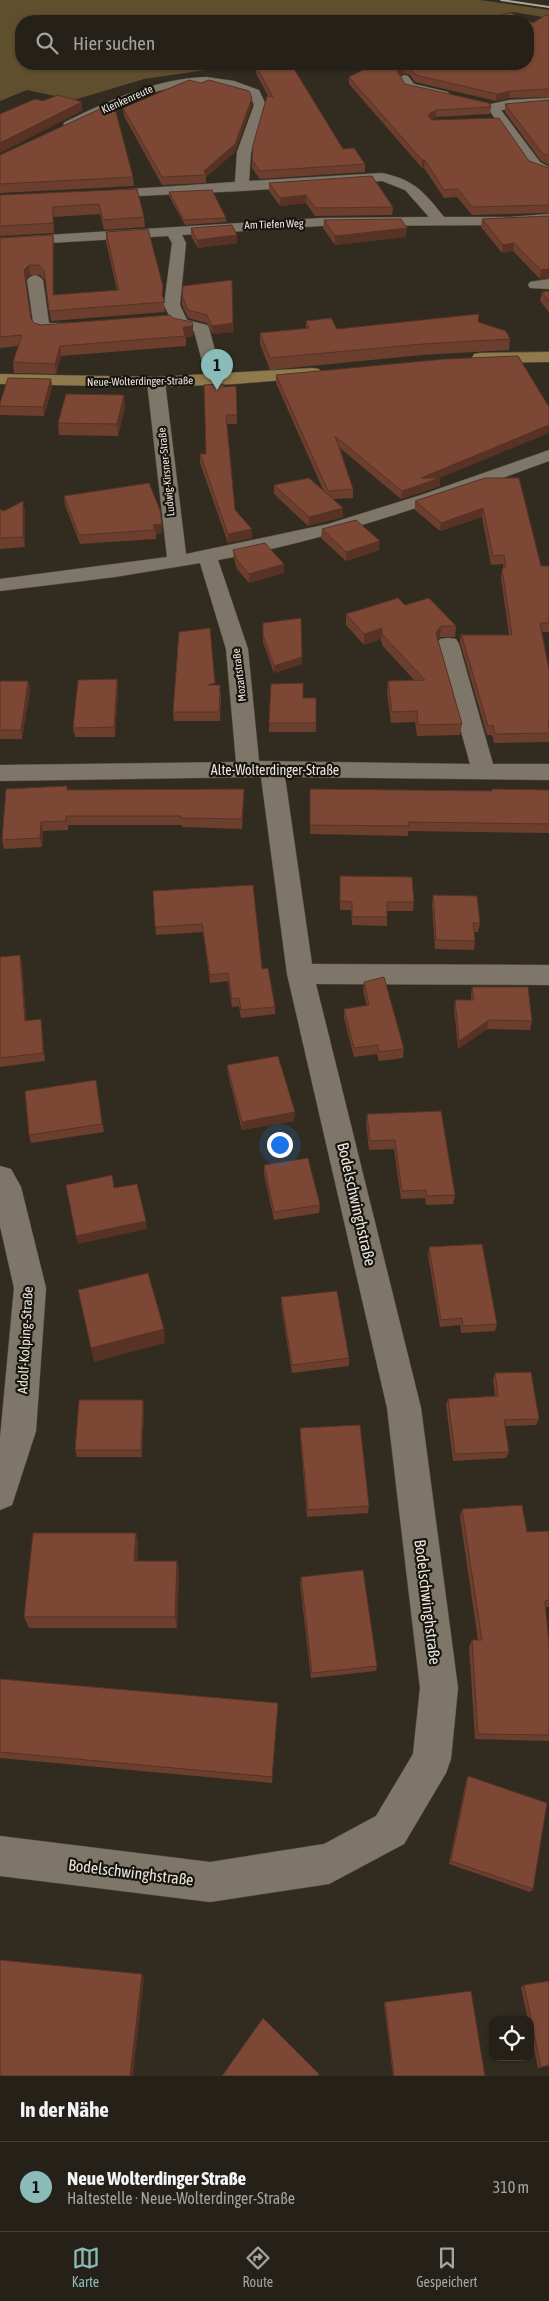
<!DOCTYPE html>
<html lang="de">
<head>
<meta charset="utf-8">
<style>
  body { margin:0; font-family:"Asap Condensed",sans-serif; background:#322e25; color:#f1f3f6 }
  .controls { position:absolute; right:15px; bottom:15px; display:grid; overflow:hidden; border-radius:10px; box-shadow:0 1px 4px #0004 }
  .controls button { width:45px; height:45px; display:grid; place-items:center; padding:0; border:0; border-bottom:1px solid #423e37; background:#262118; color:#f1f3f6; font:25px sans-serif }
  .you { position:absolute; left:279px; top:1144px; width:18px; height:18px; margin:-12px; border:4px solid #fff; border-radius:50%; background:#1a73e8; box-shadow:0 0 0 8px #1a73e833 }
  .badge { display:grid; place-items:center; width:32px; height:32px; border-radius:50%; background:#8bbbb9; color:#111; font-size:16px; font-weight:700 }
  .pin { position:absolute; translate:-50% -41px; filter:drop-shadow(0 1px 2px #0008) }
  .pin::after { content:''; position:absolute; top:26px; width:18px; height:15px; background:inherit; clip-path:polygon(0 0,100% 0,50% 100%) }
  .list { margin:0; padding:0; list-style:none }
  h2 { display:flex; justify-content:space-between; align-items:center; height:65px; margin:0; padding:0 20px; font-size:21px }
  h2 small { font-size:16px; font-weight:400; color:#a4a3a2 }
  .list li { display:grid; grid-template-columns:32px 1fr auto; gap:15px; align-items:center; box-sizing:border-box; height:90px; padding:0 20px; border-top:1px solid #423e37 }
  .list b { display:block; font-size:19px; white-space:nowrap }
  .list p { margin:0; font-size:16px; white-space:nowrap; color:#a4a3a2 }
  .list em { font-size:16px; font-style:normal; color:#a4a3a2 }
  .icon { flex:none; width:28px; height:28px; fill:none; stroke:currentColor; stroke-width:2; stroke-linecap:round; stroke-linejoin:round }
  .map { position:relative; flex:none; width:549px; height:2076px; overflow:hidden }
  .search { position:absolute; background:#262118; box-shadow:0 1px 4px #0004; left:15px; right:15px; top:15px; height:55px; display:flex; align-items:center; gap:12px; box-sizing:border-box; padding:0 18px; border-radius:20px; color:#a4a3a2; font-size:19px }
  .sheet { height:155px; background:#262118 }
  nav { display:flex; justify-content:space-around; align-items:center; box-sizing:border-box; height:70px; border-top:1px solid #423e37; background:#262118; font-size:14px; color:#a4a3a2 }
  nav a { display:grid; justify-items:center; gap:2px }
  nav .on { color:#8bbbb9 }
  .map>svg:first-child { display:block }
</style>
</head>
<body>
<div class="map">
<svg width="549" height="2076" viewBox="0 0 549 2076">
  <rect width="100%" height="100%" fill="#322c20"/>
  <path fill="#5f4f2f" d="M 0,0 L 480,0 L 549,10 L 549,18 L 513,12 L 472,21 L 21,21 L 21,64 L 247,64 L 144,79 L 74,100 L 27,90 L 0,101 Z"/>
  <g fill="none" stroke-linecap="round" stroke-linejoin="round">
    <g stroke="#504b40" stroke-width="1">
      <path id="minor" d="M 404,75 L 408,76 L 414,84 L 448,92 L 450,95 L 444,99 L 405,90 L 398,79 Z
        M 206,77 L 234,81 L 259,90 L 266,105 L 251,152 L 249,181 L 382,173 C 415,180 424,192 444,217 L 509,217 L 549,214 L 549,222 L 509,225 L 321,226 L 182,235 L 186,243 L 180,305 L 187,320 L 207,325 L 209,328 L 223,380 L 220,384 L 208,384 L 194,331 L 174,326 L 164,305 L 172,243 L 168,236 L 0,246 L 0,238 L 321,218 L 429,217 L 405,190 L 382,181 L 242,191 L 96,198 L 94,195 L 96,192 L 101,191 L 235,182 L 237,152 L 254,105 L 250,95 C 179,70 137,98 75,128 L 70,129 L 63,125 L 65,122 C 111,100 154,79 206,77 Z
        M 549,98 L 549,106 L 501,110 L 540,162 L 549,167 L 549,176 L 530,168 L 489,110 L 491,104 L 509,100 Z
        M 35,275 L 40,277 L 43,280 L 49,323 L 80,323 L 82,326 L 80,329 L 42,333 L 36,331 L 34,328 L 27,280 L 30,277 Z
        M 549,279 L 549,289 L 530,288 L 528,285 L 530,282 Z
        M 156,377 L 162,378 L 165,382 L 186,554 L 328,524 L 421,495 L 549,450 L 549,461 C 440,501 333,539 218,560 L 248,649 L 259,761 L 470,764 L 437,644 L 440,639 L 448,638 L 456,639 L 459,644 L 493,764 L 549,764 L 549,780 L 285,777 L 312,964 L 549,965 L 549,985 L 316,984 L 421,1408 L 458,1688 L 451,1759 L 446,1773 L 404,1844 L 329,1884 L 210,1902 L 0,1876 L 0,1836 L 210,1862 L 324,1844 L 376,1816 L 413,1754 L 420,1688 L 387,1408 L 287,974 L 261,777 L 0,781 L 0,765 L 236,762 L 226,649 L 200,563 L 115,577 L 0,591 L 0,579 L 167,557 L 147,382 L 150,378 Z
        M 0,1166 L 11,1169 L 21,1187 L 46,1288 L 36,1431 L 12,1505 L 0,1510 L 0,1438 L 14,1288 L 0,1226 Z"/>
    </g>
    <g stroke="#504b40" stroke-width="1">
      <path id="major" d="M 549,352 L 549,362 L 480,363 L 474,362 L 472,358 L 474,354 L 480,353 Z
        M 313,368 L 319,369 L 322,373 L 319,377 L 235,384 L 156,387 L 0,384 L 0,374 L 156,377 Z"/>
    </g>
    <use href="#minor" fill="#7e7668" fill-rule="evenodd"/>
    <use href="#major" fill="#90794b" fill-rule="evenodd"/>
    <path stroke="#aca89e" stroke-width="2" d="M 501,0 L 549,7"/>
  </g>
  <path fill="#6b3e2e" d="M 549,15 L 549,97 L 509,98 L 496,101 L 415,82 L 410,75 L 404,73 L 400,76 L 405,84 L 491,107 L 490,114 L 436,117 L 431,120 L 529,161 L 549,168 L 549,213 L 472,215 L 457,197 L 444,198 L 424,168 L 422,168 L 349,84 L 349,77 L 374,64 L 528,64 L 533,23 Z
    M 256,66 L 343,149 L 365,164 L 365,172 L 260,179 L 252,168 L 252,160 L 268,96 L 256,73 Z
    M 549,100 L 549,165 L 541,161 L 505,112 L 505,104 Z
    M 252,105 L 235,152 L 206,177 L 206,183 L 162,185 L 124,116 L 123,108 Z
    M 0,155 L 133,177 L 134,186 L 0,193 Z
    M 269,183 L 393,207 L 392,215 L 315,216 L 306,203 L 280,206 L 269,191 Z
    M 137,189 L 144,217 L 145,227 L 104,230 L 100,214 L 54,217 L 54,233 L 0,236 L 0,195 Z
    M 169,192 L 226,218 L 226,222 L 185,225 L 169,196 Z
    M 549,216 L 540,279 L 513,251 L 502,253 L 481,227 L 482,219 Z
    M 324,220 L 406,237 L 335,245 L 323,228 Z
    M 191,228 L 237,243 L 198,248 L 191,236 Z
    M 106,232 L 163,296 L 165,312 L 51,321 L 45,280 L 40,275 L 30,275 L 25,280 L 31,319 L 34,323 L 41,325 L 173,318 L 193,326 L 193,336 L 186,337 L 186,346 L 61,356 L 56,374 L 14,373 L 13,362 L 18,346 L 0,348 L 0,238 L 53,235 L 54,245 L 54,295 L 117,290 L 106,242 Z
    M 549,291 L 549,312 L 540,301 L 542,292 Z
    M 182,296 L 234,332 L 213,334 L 207,323 L 188,318 L 182,305 Z
    M 479,314 L 478,322 L 510,339 L 509,350 L 422,355 L 270,370 L 260,344 L 260,333 L 306,329 L 306,321 L 337,329 Z
    M 276,375 L 440,478 L 440,486 L 401,499 L 340,448 L 353,489 L 353,498 L 333,499 L 343,508 L 343,517 L 308,526 L 274,494 L 274,485 L 324,492 L 276,383 Z
    M 51,379 L 52,388 L 44,416 L 0,415 L 0,403 Z
    M 236,386 L 237,424 L 227,424 L 235,510 L 252,538 L 228,543 L 200,463 L 200,454 L 206,454 L 224,387 Z
    M 124,395 L 125,407 L 118,436 L 59,435 L 58,423 Z
    M 485,478 L 541,566 L 549,566 L 549,632 L 541,632 L 549,670 L 549,742 L 494,743 L 492,735 L 487,735 L 460,642 L 461,633 L 463,635 L 509,635 L 501,578 L 502,569 L 503,568 L 503,564 L 491,565 L 482,517 L 440,531 L 415,510 L 415,501 Z
    M 64,496 L 162,533 L 156,534 L 156,539 L 80,544 L 65,505 Z
    M 0,509 L 4,511 L 25,511 L 25,547 L 0,549 Z
    M 322,529 L 379,550 L 346,561 L 321,538 Z
    M 233,550 L 284,564 L 284,573 L 249,583 L 237,569 L 234,559 Z
    M 405,605 L 456,626 L 455,637 L 440,637 L 438,640 L 462,724 L 460,735 L 417,736 L 415,722 L 391,723 L 387,692 L 388,681 L 414,680 L 382,645 L 381,639 L 364,645 L 346,625 L 346,614 Z
    M 263,623 L 302,664 L 274,673 L 263,642 Z
    M 117,679 L 118,688 L 115,737 L 75,737 L 73,728 Z
    M 0,681 L 28,681 L 30,690 L 22,739 L 0,739 Z
    M 215,685 L 221,694 L 220,721 L 174,721 L 173,712 Z
    M 303,698 L 316,723 L 316,732 L 269,732 L 269,723 Z
    M 244,789 L 244,798 L 242,829 L 182,827 L 182,825 L 68,825 L 68,830 L 43,831 L 42,847 L 4,849 L 2,840 L 68,790 Z
    M 310,789 L 492,791 L 492,789 L 549,790 L 549,833 L 408,831 L 408,836 L 310,834 Z
    M 340,876 L 414,902 L 413,911 L 387,911 L 387,926 L 352,925 L 351,910 L 340,910 Z
    M 253,885 L 262,969 L 275,1007 L 275,1014 L 241,1018 L 239,1006 L 232,1007 L 228,981 L 210,983 L 203,932 L 156,935 L 153,891 Z
    M 433,895 L 480,923 L 478,932 L 474,932 L 475,941 L 474,950 L 435,949 L 432,904 Z
    M 20,955 L 22,964 L 26,1021 L 41,1019 L 42,1028 L 45,1061 L 0,1067 L 0,957 Z
    M 364,982 L 404,1049 L 403,1058 L 379,1061 L 377,1054 L 354,1057 L 344,1018 L 344,1009 L 367,1006 L 363,991 Z
    M 472,987 L 532,1021 L 530,1030 L 487,1029 L 458,1049 L 454,1008 L 455,1000 L 471,1000 L 471,996 Z
    M 227,1065 L 294,1121 L 242,1130 L 228,1074 Z
    M 96,1080 L 104,1132 L 31,1143 L 29,1135 Z
    M 367,1114 L 455,1195 L 453,1204 L 426,1205 L 425,1198 L 401,1199 L 394,1149 L 369,1150 L 366,1123 Z
    M 264,1165 L 320,1205 L 319,1213 L 274,1220 L 264,1174 Z
    M 429,1247 L 497,1324 L 495,1331 L 461,1333 L 460,1325 L 440,1327 L 428,1255 Z
    M 281,1297 L 349,1358 L 349,1366 L 292,1373 L 281,1305 Z
    M 495,1373 L 539,1419 L 536,1425 L 505,1426 L 509,1452 L 506,1458 L 453,1461 L 446,1405 L 448,1399 L 495,1396 L 493,1380 Z
    M 144,1407 L 142,1457 L 77,1457 L 75,1450 Z
    M 300,1428 L 369,1506 L 368,1513 L 307,1517 L 300,1436 Z
    M 462,1509 L 527,1532 L 549,1531 L 549,1607 L 545,1607 L 549,1644 L 549,1741 L 475,1739 L 469,1647 L 472,1640 L 478,1640 L 460,1517 Z
    M 136,1533 L 138,1545 L 137,1561 L 179,1572 L 177,1628 L 29,1628 L 24,1617 Z
    M 301,1577 L 377,1666 L 376,1671 L 311,1678 L 300,1583 Z
    M 0,1679 L 278,1703 L 272,1783 L 0,1758 Z
    M 468,1776 L 533,1889 L 530,1892 L 449,1864 L 466,1781 Z
    M 549,1981 L 549,2066 L 538,2068 L 530,2032 L 530,2020 L 528,2020 L 521,1987 L 524,1985 Z
    M 385,2002 L 485,2076 L 393,2076 L 384,2004 Z"/>
  <path fill="#573225" d="M 405,66 L 404,73 L 396,79 L 397,71 Z
    M 510,91 L 509,98 L 496,101 L 497,94 Z
    M 252,98 L 252,105 L 235,152 L 206,177 L 206,175 L 204,171 Z
    M 82,102 L 82,111 L 0,153 L 0,143 Z
    M 436,110 L 436,117 L 428,121 L 427,124 L 429,114 Z
    M 422,160 L 425,160 L 424,168 L 422,168 Z
    M 306,195 L 306,203 L 280,206 L 280,198 Z
    M 53,207 L 54,217 L 54,233 L 53,223 Z
    M 407,228 L 406,237 L 335,245 L 335,236 Z
    M 53,235 L 54,245 L 54,305 L 53,295 Z
    M 237,235 L 237,243 L 198,248 L 197,240 Z
    M 514,243 L 513,251 L 502,253 L 503,245 Z
    M 29,265 L 30,275 L 25,280 L 24,270 Z
    M 549,269 L 549,278 L 540,279 L 541,270 Z
    M 233,323 L 234,332 L 213,334 L 212,326 Z
    M 193,326 L 193,336 L 186,337 L 183,327 Z
    M 60,346 L 61,356 L 56,374 L 55,364 Z
    M 51,379 L 52,388 L 44,416 L 43,407 Z
    M 124,395 L 125,407 L 118,436 L 117,424 Z
    M 549,425 L 549,433 L 440,478 L 440,486 L 401,499 L 402,491 L 421,478 Z
    M 23,501 L 25,511 L 25,547 L 23,537 Z
    M 343,508 L 343,517 L 308,526 L 309,517 Z
    M 483,508 L 482,517 L 440,531 L 441,523 Z
    M 162,524 L 162,533 L 156,534 L 155,530 L 153,525 Z
    M 252,529 L 252,538 L 228,543 L 228,534 Z
    M 380,541 L 379,550 L 346,561 L 346,552 Z
    M 284,564 L 284,573 L 249,583 L 249,574 Z
    M 441,626 L 440,637 L 435,644 L 436,633 Z
    M 382,628 L 381,639 L 364,645 L 364,634 Z
    M 302,657 L 302,664 L 274,673 L 274,666 Z
    M 117,679 L 118,688 L 115,737 L 114,727 Z
    M 28,681 L 30,690 L 22,739 L 21,730 Z
    M 244,789 L 244,798 L 242,829 L 242,819 Z
    M 41,822 L 43,831 L 42,847 L 40,838 Z
    M 20,955 L 22,964 L 27,1030 L 25,1021 Z
    M 41,1019 L 42,1028 L 45,1061 L 43,1053 Z
    M 489,1020 L 487,1029 L 458,1049 L 459,1041 Z
    M 295,1112 L 294,1121 L 242,1130 L 242,1122 Z
    M 146,1221 L 147,1229 L 78,1244 L 76,1236 Z
    M 164,1329 L 165,1343 L 94,1362 L 91,1348 Z
    M 143,1400 L 144,1407 L 142,1457 L 141,1450 Z
    M 136,1533 L 138,1545 L 137,1572 L 134,1561 Z
    M 177,1561 L 179,1572 L 177,1628 L 175,1617 Z
    M 142,1974 L 144,1978 L 133,2076 L 130,2076 Z"/>
  <path fill="#7c4835" stroke="#573225" d="M 511,13 L 533,23 L 546,15 L 549,15 L 549,89 L 510,91 L 497,94 L 416,75 L 410,68 L 405,66 L 397,71 L 405,84 L 489,103 L 491,107 L 436,110 L 429,114 L 428,116 L 432,120 L 499,118 L 529,161 L 549,168 L 549,205 L 472,207 L 458,189 L 444,190 L 425,160 L 422,160 L 349,77 L 374,64 L 528,64 L 528,21 L 470,21 Z
    M 291,64 L 343,149 L 354,148 L 365,164 L 260,171 L 252,160 L 253,145 L 267,96 L 273,97 L 256,66 Z
    M 189,80 L 201,83 L 209,80 L 249,91 L 252,98 L 235,144 L 204,171 L 206,175 L 162,177 L 123,108 Z
    M 58,95 L 82,102 L 0,143 L 0,114 L 35,99 L 43,101 Z
    M 549,100 L 549,156 L 542,153 L 505,104 Z
    M 102,108 L 116,112 L 133,177 L 0,184 L 0,155 Z
    M 372,176 L 393,207 L 315,208 L 306,195 L 280,198 L 269,183 Z
    M 137,189 L 144,217 L 103,220 L 99,204 L 53,207 L 53,223 L 0,226 L 0,195 Z
    M 212,190 L 226,218 L 184,220 L 169,192 Z
    M 549,216 L 549,269 L 541,270 L 514,243 L 503,245 L 482,219 Z
    M 401,219 L 407,228 L 335,236 L 324,220 Z
    M 232,225 L 237,235 L 197,240 L 191,228 Z
    M 148,229 L 163,286 L 162,295 L 165,302 L 49,311 L 44,270 L 39,265 L 29,265 L 24,270 L 31,319 L 34,323 L 41,325 L 170,315 L 173,318 L 192,322 L 193,326 L 183,327 L 185,336 L 60,346 L 55,364 L 13,362 L 22,335 L 0,337 L 0,238 L 53,235 L 53,295 L 119,290 L 106,232 Z
    M 232,280 L 233,323 L 212,326 L 207,315 L 188,310 L 182,296 L 183,286 Z
    M 549,291 L 549,302 L 542,292 Z
    M 479,314 L 478,322 L 506,331 L 510,339 L 423,344 L 270,358 L 260,333 L 309,328 L 306,321 L 331,318 L 337,329 Z
    M 518,356 L 549,407 L 549,425 L 421,478 L 440,478 L 402,491 L 335,436 L 353,489 L 328,491 L 276,375 L 445,359 Z
    M 8,378 L 51,379 L 43,407 L 0,406 L 0,403 Z
    M 223,384 L 224,387 L 236,386 L 237,415 L 226,415 L 235,510 L 252,529 L 228,534 L 200,454 L 206,454 L 204,385 Z
    M 66,394 L 124,395 L 117,424 L 58,423 Z
    M 309,478 L 343,508 L 309,517 L 274,485 Z
    M 485,478 L 519,478 L 541,566 L 549,566 L 549,623 L 540,623 L 549,670 L 549,721 L 548,721 L 549,727 L 549,733 L 495,734 L 493,725 L 488,726 L 461,633 L 463,635 L 512,635 L 502,569 L 506,567 L 504,555 L 493,556 L 483,508 L 441,523 L 415,501 Z
    M 149,483 L 160,510 L 162,524 L 153,525 L 155,530 L 79,535 L 64,496 Z
    M 23,501 L 23,537 L 0,538 L 0,509 L 4,511 Z
    M 356,520 L 380,541 L 346,552 L 322,529 Z
    M 265,543 L 284,564 L 249,574 L 237,560 L 233,550 Z
    M 398,598 L 405,605 L 429,598 L 456,626 L 441,626 L 436,633 L 462,724 L 418,725 L 417,711 L 392,712 L 388,681 L 425,680 L 382,634 L 382,628 L 364,634 L 346,614 Z
    M 301,618 L 302,657 L 274,666 L 263,635 L 263,623 Z
    M 210,628 L 215,683 L 208,685 L 220,685 L 219,712 L 173,712 L 179,632 Z
    M 117,679 L 114,727 L 73,728 L 78,680 Z
    M 0,681 L 28,681 L 21,730 L 0,730 Z
    M 303,683 L 303,698 L 316,698 L 316,723 L 269,723 L 271,684 Z
    M 67,786 L 67,790 L 244,789 L 242,819 L 181,818 L 181,816 L 66,816 L 66,821 L 41,822 L 40,838 L 2,840 L 6,789 Z
    M 310,789 L 492,791 L 492,789 L 549,790 L 549,824 L 408,822 L 409,826 L 310,825 Z
    M 340,876 L 412,877 L 414,902 L 387,902 L 387,917 L 352,917 L 352,902 L 340,901 Z
    M 253,885 L 262,969 L 268,968 L 275,1007 L 241,1010 L 239,998 L 232,999 L 228,973 L 210,975 L 202,924 L 155,927 L 153,891 Z
    M 433,895 L 477,896 L 480,923 L 473,923 L 475,941 L 436,940 Z
    M 20,955 L 25,1021 L 41,1019 L 43,1053 L 0,1058 L 0,957 Z
    M 384,977 L 404,1049 L 379,1052 L 378,1045 L 354,1048 L 344,1009 L 369,1005 L 364,982 Z
    M 472,987 L 528,987 L 532,1021 L 489,1020 L 459,1041 L 455,1000 L 474,1000 Z
    M 278,1056 L 295,1112 L 242,1122 L 227,1065 Z
    M 96,1080 L 102,1124 L 29,1135 L 25,1091 Z
    M 441,1111 L 455,1195 L 427,1196 L 426,1190 L 402,1191 L 395,1140 L 370,1141 L 367,1114 Z
    M 308,1158 L 320,1205 L 274,1212 L 264,1165 Z
    M 112,1175 L 114,1188 L 137,1184 L 146,1221 L 76,1236 L 66,1185 Z
    M 482,1244 L 497,1324 L 463,1326 L 462,1318 L 441,1320 L 429,1247 Z
    M 148,1273 L 164,1329 L 91,1348 L 78,1290 Z
    M 337,1291 L 349,1358 L 292,1365 L 281,1297 Z
    M 531,1372 L 539,1419 L 504,1420 L 509,1452 L 455,1454 L 448,1399 L 498,1396 L 495,1373 Z
    M 79,1400 L 143,1400 L 141,1450 L 75,1450 Z
    M 360,1425 L 369,1506 L 308,1510 L 300,1428 Z
    M 522,1505 L 527,1532 L 549,1531 L 549,1600 L 545,1601 L 549,1644 L 549,1735 L 478,1734 L 472,1640 L 482,1640 L 462,1509 Z
    M 33,1533 L 136,1533 L 134,1561 L 177,1561 L 175,1617 L 24,1617 Z
    M 363,1570 L 377,1666 L 312,1673 L 301,1577 Z
    M 0,1679 L 278,1703 L 272,1777 L 0,1752 Z
    M 468,1776 L 547,1803 L 533,1889 L 451,1861 Z
    M 0,1960 L 142,1974 L 130,2076 L 0,2076 Z
    M 549,1981 L 549,2065 L 541,2067 L 524,1985 Z
    M 471,1991 L 485,2076 L 394,2076 L 385,2002 Z
    M 263,2018 L 319,2074 L 318,2076 L 222,2076 Z"/>
  <g text-anchor="middle" stroke-width="4.5" stroke-linejoin="round" paint-order="stroke">
    <g font-size="11" fill="#eae6de" stroke="#18150f">
      <text transform="translate(127 99) rotate(-24)" y="4">Klenkenreute</text>
      <text transform="translate(274 224) rotate(-2)" y="4">Am Tiefen Weg</text>
      <text transform="translate(140 381) rotate(-1)" y="4">Neue-Wolterdinger-Straße</text>
      <text transform="translate(166 472) rotate(-96)" y="4">Ludwig-Kirsner-Straße</text>
      <text transform="translate(239 675) rotate(-97)" y="4">Mozartstraße</text>
    </g>
    <g font-size="14" fill="#eae6de" stroke="#18150f">
      <text x="275" y="775">Alte-Wolterdinger-Straße</text>
      <text transform="translate(25 1340) rotate(-87)" y="5">Adolf-Kolping-Straße</text>
    </g>
    <g font-size="16" fill="#eae6de" stroke="#18150f">
      <text transform="translate(357 1204) rotate(77)" y="6">Bodelschwinghstraße</text>
      <text transform="translate(428 1602) rotate(83)" y="6">Bodelschwinghstraße</text>
      <text transform="translate(131 1872) rotate(7)" y="6">Bodelschwinghstraße</text>
    </g>
  </g>
</svg>
<div class="controls">
<button><svg class="icon" aria-label="locate" viewBox="0 0 24 24"><circle cx="12" cy="12" r="6"/><path d="M12 2v4M12 18v4M2 12h4M18 12h4"/></svg></button>
</div>
<div class="you"></div>
<div class="pin badge" style="left:217px;top:390px">1</div>
<div class="search"><svg class="icon" aria-label="search" viewBox="0 0 24 24"><circle cx="10" cy="10" r="6"/><path d="M15 15l6 6"/></svg>Hier suchen</div>
</div>
<section class="sheet">
<h2>In der Nähe<small></small></h2>
<ul class="list">
<li><span class="badge">1</span><div><b>Neue Wolterdinger Straße</b><p>Haltestelle · Neue-Wolterdinger-Straße</p></div><em>310 m</em></li>
</ul>
</section>
<nav>
<a class="on"><svg class="icon" aria-label="map" viewBox="0 0 24 24"><path d="M3 6l6-2 6 2 6-2v14l-6 2-6-2-6 2zM9 4v14M15 6v14"/></svg>Karte</a>
<a><svg class="icon" aria-label="directions" viewBox="0 0 24 24"><path d="M12 3l9 9-9 9-9-9zM9 14v-3h6M13 9l2 2-2 2"/></svg>Route</a>
<a><svg class="icon" aria-label="saved" viewBox="0 0 24 24"><path d="M7 4h10v16l-5-4-5 4z"/></svg>Gespeichert</a>
</nav>
</body>
</html>
